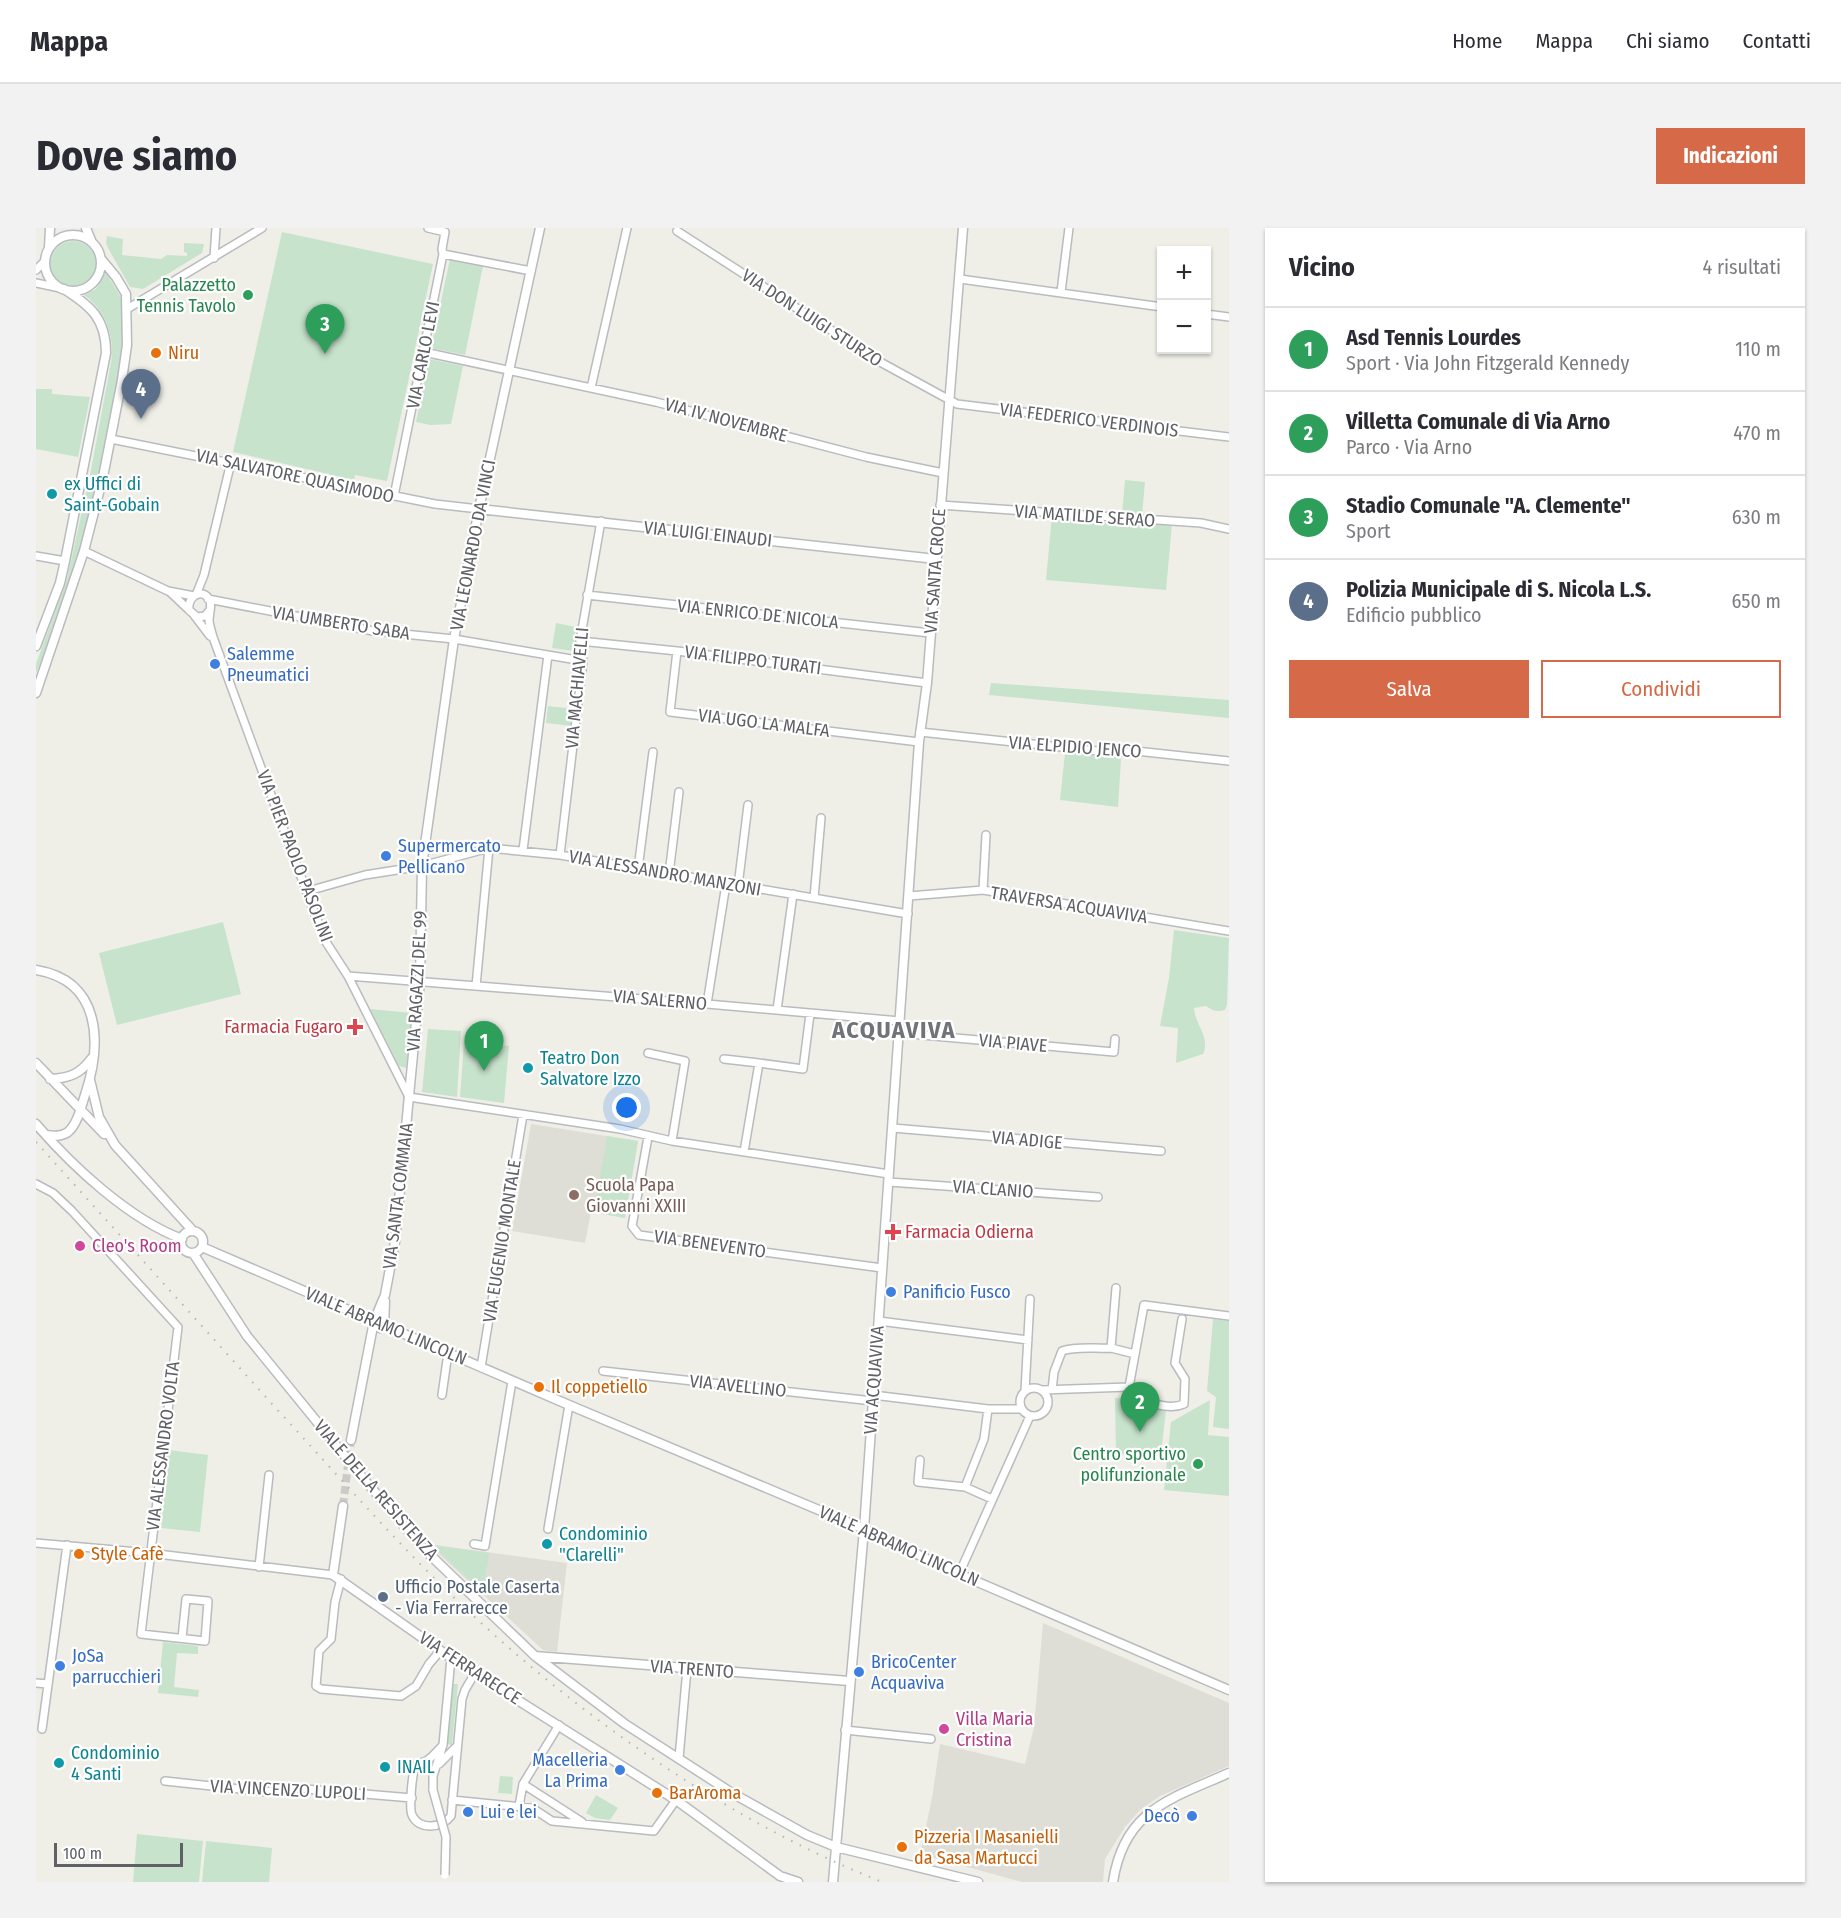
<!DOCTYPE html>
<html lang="it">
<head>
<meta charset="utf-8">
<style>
  body { margin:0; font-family:"Fira Sans Condensed",sans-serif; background:#f2f2f3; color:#2b2b33 }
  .controls { position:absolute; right:18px; top:18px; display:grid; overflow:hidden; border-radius:0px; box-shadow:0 2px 4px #0004 }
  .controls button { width:54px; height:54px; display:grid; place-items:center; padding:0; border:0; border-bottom:2px solid #e1e1e2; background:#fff; color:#2b2b33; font:30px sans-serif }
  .scale { position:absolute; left:18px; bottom:15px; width:129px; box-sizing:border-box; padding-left:6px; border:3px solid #5f6166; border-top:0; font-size:16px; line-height:21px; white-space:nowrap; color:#5f6166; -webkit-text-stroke:4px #fff; paint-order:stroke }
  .you { position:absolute; left:591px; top:880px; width:21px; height:21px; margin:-15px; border:4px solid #fff; border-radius:50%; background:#1a73e8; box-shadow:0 0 0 9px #1a73e833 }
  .badge { display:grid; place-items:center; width:39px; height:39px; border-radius:50%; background:#d66947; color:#fff; font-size:20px; font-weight:700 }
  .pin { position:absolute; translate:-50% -50px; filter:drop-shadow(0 2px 3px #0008) }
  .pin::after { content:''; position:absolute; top:32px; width:21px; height:18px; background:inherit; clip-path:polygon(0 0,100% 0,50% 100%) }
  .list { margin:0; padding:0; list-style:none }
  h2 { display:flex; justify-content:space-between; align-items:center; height:78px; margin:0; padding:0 24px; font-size:26px }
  h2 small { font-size:20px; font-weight:400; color:#7c7c81 }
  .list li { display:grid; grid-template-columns:39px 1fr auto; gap:18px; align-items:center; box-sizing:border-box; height:84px; padding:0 24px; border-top:2px solid #e1e1e2 }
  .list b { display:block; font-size:22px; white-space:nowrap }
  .list p { margin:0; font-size:20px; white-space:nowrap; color:#7c7c81 }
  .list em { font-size:20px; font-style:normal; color:#7c7c81 }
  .actions { display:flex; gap:12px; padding:18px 24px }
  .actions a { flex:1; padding:14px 0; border:2px solid #d66947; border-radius:0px; text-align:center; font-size:21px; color:#d66947 }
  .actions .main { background:#d66947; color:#fff }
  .map { position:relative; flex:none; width:1193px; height:1654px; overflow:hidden; border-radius:0px }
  header { display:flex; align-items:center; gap:36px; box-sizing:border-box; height:84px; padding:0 30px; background:#fff; border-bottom:2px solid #e1e1e2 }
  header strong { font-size:28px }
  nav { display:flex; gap:33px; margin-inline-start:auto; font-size:21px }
  .intro { display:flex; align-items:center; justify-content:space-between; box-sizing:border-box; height:144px; padding:0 36px }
  h1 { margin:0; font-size:42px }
  .button { padding:15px 27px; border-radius:0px; background:#d66947; color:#fff; font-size:21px; font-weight:700 }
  main { display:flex; gap:36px; padding:0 36px }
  aside { flex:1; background:#fff; border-radius:0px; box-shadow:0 2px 4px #0004 }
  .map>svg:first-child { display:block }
</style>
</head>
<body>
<header>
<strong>Mappa</strong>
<nav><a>Home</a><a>Mappa</a><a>Chi siamo</a><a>Contatti</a></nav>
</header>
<div class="intro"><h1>Dove siamo</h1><a class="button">Indicazioni</a></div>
<main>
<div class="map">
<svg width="1193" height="1654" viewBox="0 0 1193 1654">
  <rect width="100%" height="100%" fill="#efefe8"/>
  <path fill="#dfded6" d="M 495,896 L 602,913 L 589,990 L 555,984 L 549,1015 L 476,1003 Z
    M 392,1316 L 531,1335 L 521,1424 L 507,1422 Z
    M 1007,1395 L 1193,1475 L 1193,1538 L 1124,1568 L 1104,1582 L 1089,1599 L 1069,1631 L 1067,1654 L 986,1654 L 884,1626 L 896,1570 L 904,1516 L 989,1536 L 998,1499 Z"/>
  <path fill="#c7e3cc" d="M 246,4 L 397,36 L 351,253 L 319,247 L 318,252 L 197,224 Z
    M 71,8 L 87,11 L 86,27 L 125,31 L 131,27 L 151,28 L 151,25 L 148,24 L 148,15 L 168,16 L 166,25 L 107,61 L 94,59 L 72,20 L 70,15 Z
    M14 36a23 23 0 1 1 46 0a23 23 0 1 1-46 0Z
    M 414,31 L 447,38 L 429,127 L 395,120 Z
    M 70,44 L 87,73 L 89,88 L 83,141 L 69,222 L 49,305 L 11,421 L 0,445 L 0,436 L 31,351 L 55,242 L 75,134 C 79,108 70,83 48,67 L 60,61 Z
    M 393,131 L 427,138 L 415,196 L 394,197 L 380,194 Z
    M 0,161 L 16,161 L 16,166 L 54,169 L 42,229 L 0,221 Z
    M 1089,252 L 1109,254 L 1106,288 L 1086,287 Z
    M 1016,287 L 1136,296 L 1130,362 L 1010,352 Z
    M 520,395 L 540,399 L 537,423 L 516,420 Z
    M 955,455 L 1193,472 L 1193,490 L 953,467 Z
    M 512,478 L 538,481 L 536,498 L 510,495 Z
    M 1029,525 L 1085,531 L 1082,579 L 1024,572 Z
    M 187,694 L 205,766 L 81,797 L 63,725 Z
    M 1138,702 L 1193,710 L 1191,777 L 1189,782 C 1180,784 1177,783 1170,778 L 1158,780 C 1159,797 1175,810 1167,826 L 1140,835 L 1142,800 L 1124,798 L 1133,750 Z
    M 334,781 L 376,785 L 370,840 L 363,838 Z
    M 392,801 L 425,803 L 421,869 L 386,864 Z
    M 428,814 L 473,818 L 468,875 L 424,869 Z
    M 571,908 L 602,913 L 589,990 L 558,984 Z
    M 1177,1091 L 1193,1093 L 1193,1201 L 1177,1199 L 1180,1169 L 1171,1163 Z
    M 1079,1170 L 1096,1171 L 1107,1179 L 1130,1182 L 1125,1225 L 1080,1227 Z
    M 1174,1172 L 1172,1207 L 1193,1209 L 1193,1268 L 1128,1262 L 1135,1194 Z
    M 133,1222 L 172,1227 L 164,1304 L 125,1300 Z
    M 396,1317 L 453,1325 L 447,1365 Z
    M 127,1414 L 162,1418 L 162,1426 L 141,1425 L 138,1459 L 163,1462 L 162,1469 L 122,1465 Z
    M 417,1456 L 422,1456 L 416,1517 L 411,1516 Z
    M 464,1548 L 477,1549 L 476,1566 L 462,1565 Z
    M 560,1567 L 582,1580 L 574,1592 L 559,1590 L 550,1585 Z
    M 101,1606 L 167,1613 L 163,1654 L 97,1654 Z
    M 170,1613 L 236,1620 L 233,1654 L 166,1654 Z"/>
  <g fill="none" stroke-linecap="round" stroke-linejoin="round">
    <path stroke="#cbccc8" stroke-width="8" stroke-dasharray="8 4" stroke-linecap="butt" d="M 307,1278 L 315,1212"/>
    <g stroke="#b9bbbf" stroke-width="10">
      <path id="minor" d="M 641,3 L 846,135 L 921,176 L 1193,209
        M 407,26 L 495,43
        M 178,30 L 180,0
        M 0,42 L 9,33
        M 924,51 L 1126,79
        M 0,55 L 24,60
        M 1025,64 L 1033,0
        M 91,81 L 226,0
        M 1170,86 L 1193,89
        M 388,124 L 620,174 L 830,229 L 907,245
        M 555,160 L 591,0
        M 75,211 L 399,276 L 443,281
        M 358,268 L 407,26 L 406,21 L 409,4 L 392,0
        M 904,277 L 1165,295 L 1193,301
        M 48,323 L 132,363 L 158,368
        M 0,328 L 29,333
        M 134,364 L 152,381
        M 160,367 L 168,347 L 195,234
        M 551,367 L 894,405
        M 172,371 L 337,403 L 418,411 L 547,433
        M 174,382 L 169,388 L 161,389 L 153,382 C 151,367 168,359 174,373 C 176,379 173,386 173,393 C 174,399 176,406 178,412 L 277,681 L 290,714 L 312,748 L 373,869 L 584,901 L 636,913 L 853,946
        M 158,387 L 174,408
        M 544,413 L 641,423 L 891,455
        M 641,423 L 634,484 L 883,514
        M 884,504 L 1080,525 L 1100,523 L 1193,533
        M 487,622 L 512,427
        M 524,627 L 547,433 L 544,413 L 565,293
        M 602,641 L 617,524
        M 633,646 L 643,564
        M 702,658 L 712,577
        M 947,662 L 950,607
        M 272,663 L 329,647 L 386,638 L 453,620 L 524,627 L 872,686
        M 873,668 L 947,662 L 1193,703
        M 778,670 L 785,590
        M 312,748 L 671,776 L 864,793
        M 440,758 L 453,620
        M 671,776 L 690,656
        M 741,782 L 757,666
        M 863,805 L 1078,824 L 1079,811
        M 612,825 L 649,833 L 636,913
        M 688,831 L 723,835
        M 857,900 L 1125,923
        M 612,909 L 596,998 L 603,1007 L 846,1040
        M 708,924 L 723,835 L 767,841 L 774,786
        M 853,954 L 1062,969
        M 0,956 L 17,965 L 36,983 L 142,1099 L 105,1406 L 169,1413 L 172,1373 L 150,1371 L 146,1410
        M 1080,1060 L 1075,1120 L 1099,1126
        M 843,1093 L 992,1112
        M 445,1139 L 487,887
        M 567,1143 L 837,1173
        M 1093,1159 C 1102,1173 1132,1183 1148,1176 L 1149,1151 L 1139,1135 L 1146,1091
        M984 1174a14 14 0 1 1 28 0a14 14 0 1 1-28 0Z
        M 1005,1162 L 1093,1159 L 1108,1077 L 1193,1088
        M 1016,1162 L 1018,1144 L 1026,1123 C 1041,1118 1058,1121 1075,1120
        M 989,1163 L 994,1071
        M 406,1167 L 412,1125
        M 837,1167 L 952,1181 L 985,1181
        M 952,1181 L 948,1211 L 929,1259 L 956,1271
        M 884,1232 L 882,1254 L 929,1259
        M 512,1301 L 533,1177
        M 0,1315 L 113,1325 L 297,1347
        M 438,1316 L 449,1318 L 476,1153
        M 223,1339 L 233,1247
        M 923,1346 L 994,1188
        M 305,1351 L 299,1374 L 295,1411 L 283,1423 L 280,1458 L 285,1461 L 365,1468 L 380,1458 L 393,1436 L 404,1423
        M 0,1455 L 12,1456
        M 6,1501 L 31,1317
        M 809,1502 L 895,1511
        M 407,1517 C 402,1522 396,1530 390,1533 C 385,1535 381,1535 379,1540 C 376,1547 373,1580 376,1587 C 383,1603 406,1600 415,1588 L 426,1471 L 429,1462 L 439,1445
        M 643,1530 L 651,1441
        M 403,1536 L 420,1519
        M 129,1553 L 231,1564 L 246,1559 L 376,1570
        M 487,1556 L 546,1594
        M 397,1562 L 397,1548 L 407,1517 L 415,1430
        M 416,1572 L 496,1580 L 516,1593 L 618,1603 L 640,1572
        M 483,1578 L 487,1556 L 523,1497"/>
    </g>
    <g stroke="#b9bbbf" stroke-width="11">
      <path id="tertiary" d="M 50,0 L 55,12
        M9 35a28 28 0 1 1 56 0a28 28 0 1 1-56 0Z
        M 13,20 L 14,0
        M 443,281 L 900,331
        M 0,418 L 24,355 L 29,333 L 70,125 C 70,91 55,78 28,61
        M 0,465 L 48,323 L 67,249 L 86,152 L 91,117 L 90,66 L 80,49 L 66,32
        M 0,742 C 66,753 66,816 49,867 C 45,879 42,895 32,904 C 25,909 17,908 10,907
        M 0,835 L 68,906
        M 14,851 C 34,850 44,846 56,830
        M 54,852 L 63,889 L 79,917 L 157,1003
        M 0,896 C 37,939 93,991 146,1011
        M145 1014a11 11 0 1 1 22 0a11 11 0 1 1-22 0Z
        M 166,1019 L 533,1177 L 828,1301 L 923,1346 L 1193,1462
        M 157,1025 L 211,1108 L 326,1249 L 389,1322 L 499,1428 L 589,1496 L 696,1565 L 771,1607 L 800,1619 L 942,1654
        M 344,1100 L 348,1097 L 349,1073
        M 315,1212 L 338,1093 L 349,1067 L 359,1014 L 384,753 L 386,638 L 418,411 L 443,281 L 504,0
        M 307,1278 L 297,1347 L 415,1430 L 640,1572 L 744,1648 L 762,1654
        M 499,1428 L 813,1453
        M 797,1654 L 828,1301 L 883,514 L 891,455 L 927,0
        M 1077,1654 C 1088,1582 1134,1571 1193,1545"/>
    </g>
    <use href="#minor" stroke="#fff" stroke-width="7"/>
    <use href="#tertiary" stroke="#fff" stroke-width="8"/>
    <path stroke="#b5b5b6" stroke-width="2" stroke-dasharray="1.5 8" stroke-linecap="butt" d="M 0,914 C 79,1002 158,1089 237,1177 C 300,1245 361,1316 429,1380 C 548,1492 693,1593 846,1654"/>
    <g stroke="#b9bbbf" stroke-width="10" stroke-linecap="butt">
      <path id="minor-bridge" d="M 397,1562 L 410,1609 L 409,1647"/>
    </g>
    <use href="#minor-bridge" stroke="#fff" stroke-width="7"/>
  </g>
  <g fill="#2e9e5b" stroke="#fff" stroke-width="2">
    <circle cx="212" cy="67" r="6"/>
    <circle cx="1162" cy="1236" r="6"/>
  </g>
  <g fill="#e8710a" stroke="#fff" stroke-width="2">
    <circle cx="120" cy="125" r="6"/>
    <circle cx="503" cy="1159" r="6"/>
    <circle cx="43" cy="1326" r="6"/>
    <circle cx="621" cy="1565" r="6"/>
    <circle cx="866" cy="1619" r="6"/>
  </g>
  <g fill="#0f9aa8" stroke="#fff" stroke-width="2">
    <circle cx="16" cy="266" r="6"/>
    <circle cx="492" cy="840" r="6"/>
    <circle cx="511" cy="1316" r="6"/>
    <circle cx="23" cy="1535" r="6"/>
    <circle cx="349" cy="1539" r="6"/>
  </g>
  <g fill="#3f7fe0" stroke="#fff" stroke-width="2">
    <circle cx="179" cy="436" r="6"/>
    <circle cx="350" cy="628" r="6"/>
    <circle cx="855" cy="1064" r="6"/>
    <circle cx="24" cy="1438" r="6"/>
    <circle cx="823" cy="1444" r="6"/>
    <circle cx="584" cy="1542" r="6"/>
    <circle cx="432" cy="1584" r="6"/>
    <circle cx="1156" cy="1588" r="6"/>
  </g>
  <g fill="#e0444e" stroke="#fff" stroke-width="2">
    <path d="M316 790h6v6h6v6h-6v6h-6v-6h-6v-6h6z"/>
    <path d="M854 995h6v6h6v6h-6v6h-6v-6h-6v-6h6z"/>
  </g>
  <circle fill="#8d6e63" stroke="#fff" stroke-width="2" cx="538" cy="967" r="6"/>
  <g fill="#d1479c" stroke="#fff" stroke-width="2">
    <circle cx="44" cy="1018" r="6"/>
    <circle cx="908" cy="1501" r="6"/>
  </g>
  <circle fill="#5c6f8a" stroke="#fff" stroke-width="2" cx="347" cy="1369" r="6"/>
  <g text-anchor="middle" stroke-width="4.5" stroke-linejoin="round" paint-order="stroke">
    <g font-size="18" fill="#27864d" stroke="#fff" text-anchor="end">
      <text x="200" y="63">Palazzetto<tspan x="200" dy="21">Tennis Tavolo</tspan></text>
      <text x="1150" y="1232">Centro sportivo<tspan x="1150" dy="21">polifunzionale</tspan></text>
    </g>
    <g font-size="18" fill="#5f6166" stroke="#fff">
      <text transform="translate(776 90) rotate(33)" y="6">VIA DON LUIGI STURZO</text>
      <text transform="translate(387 127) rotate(-79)" y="6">VIA CARLO LEVI</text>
      <text transform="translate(690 192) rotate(15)" y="6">VIA IV NOVEMBRE</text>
      <text transform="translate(1053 192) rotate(7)" y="6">VIA FEDERICO VERDINOIS</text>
      <text transform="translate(259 248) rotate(12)" y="6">VIA SALVATORE QUASIMODO</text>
      <text transform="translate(1049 288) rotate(4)" y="6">VIA MATILDE SERAO</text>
      <text transform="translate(672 306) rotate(6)" y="6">VIA LUIGI EINAUDI</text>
      <text transform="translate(437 317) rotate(-79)" y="6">VIA LEONARDO DA VINCI</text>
      <text transform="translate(899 343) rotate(-86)" y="6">VIA SANTA CROCE</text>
      <text transform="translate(722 386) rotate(6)" y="6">VIA ENRICO DE NICOLA</text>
      <text transform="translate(305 395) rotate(9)" y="6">VIA UMBERTO SABA</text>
      <text transform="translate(717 432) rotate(7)" y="6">VIA FILIPPO TURATI</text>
      <text transform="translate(541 460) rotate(-85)" y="6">VIA MACHIAVELLI</text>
      <text transform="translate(728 495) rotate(7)" y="6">VIA UGO LA MALFA</text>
      <text transform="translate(1039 519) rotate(4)" y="6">VIA ELPIDIO JENCO</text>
      <text transform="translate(259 628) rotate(69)" y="6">VIA PIER PAOLO PASOLINI</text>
      <text transform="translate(629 645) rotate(10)" y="6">VIA ALESSANDRO MANZONI</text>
      <text transform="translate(1033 677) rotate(9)" y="6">TRAVERSA ACQUAVIVA</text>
      <text transform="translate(381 753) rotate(-87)" y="6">VIA RAGAZZI DEL 99</text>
      <text transform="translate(624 772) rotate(5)" y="6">VIA SALERNO</text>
      <text transform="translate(977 815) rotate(5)" y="6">VIA PIAVE</text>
      <text transform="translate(991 912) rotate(5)" y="6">VIA ADIGE</text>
      <text transform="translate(957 961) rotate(4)" y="6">VIA CLANIO</text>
      <text transform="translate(362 968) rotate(-83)" y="6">VIA SANTA COMMAIA</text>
      <text transform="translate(466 1013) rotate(-81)" y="6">VIA EUGENIO MONTALE</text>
      <text transform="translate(674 1016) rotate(8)" y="6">VIA BENEVENTO</text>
      <text transform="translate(350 1098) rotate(23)" y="6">VIALE ABRAMO LINCOLN</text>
      <text transform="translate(838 1152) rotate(-86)" y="6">VIA ACQUAVIVA</text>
      <text transform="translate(702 1158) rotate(6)" y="6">VIA AVELLINO</text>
      <text transform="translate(127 1218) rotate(-83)" y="6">VIA ALESSANDRO VOLTA</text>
      <text transform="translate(340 1262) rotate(49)" y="6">VIALE DELLA RESISTENZA</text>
      <text transform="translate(863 1318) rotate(24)" y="6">VIALE ABRAMO LINCOLN</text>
      <text transform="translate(434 1440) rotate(33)" y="6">VIA FERRARECCE</text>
      <text transform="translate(656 1441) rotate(4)" y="6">VIA TRENTO</text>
      <text transform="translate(252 1562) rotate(3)" y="6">VIA VINCENZO LUPOLI</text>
    </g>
    <g font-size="18" fill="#c56008" stroke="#fff" text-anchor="start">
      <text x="132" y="131">Niru</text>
      <text x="515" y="1165">Il coppetiello</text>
      <text x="55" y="1332">Style Cafè</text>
      <text x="633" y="1571">BarAroma</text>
      <text x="878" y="1615">Pizzeria I Masanielli<tspan x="878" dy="21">da Sasa Martucci</tspan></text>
    </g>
    <g font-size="18" fill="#0d838f" stroke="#fff" text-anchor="start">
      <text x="28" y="262">ex Uffici di<tspan x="28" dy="21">Saint-Gobain</tspan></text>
      <text x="504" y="836">Teatro Don<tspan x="504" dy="21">Salvatore Izzo</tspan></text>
      <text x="523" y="1312">Condominio<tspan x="523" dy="21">"Clarelli"</tspan></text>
      <text x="35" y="1531">Condominio<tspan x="35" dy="21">4 Santi</tspan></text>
      <text x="361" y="1545">INAIL</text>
    </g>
    <g font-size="18" fill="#366cbe" stroke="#fff" text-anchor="start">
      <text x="191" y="432">Salemme<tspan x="191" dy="21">Pneumatici</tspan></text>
      <text x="362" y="624">Supermercato<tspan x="362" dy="21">Pellicano</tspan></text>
      <text x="867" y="1070">Panificio Fusco</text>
      <text x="36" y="1434">JoSa<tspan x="36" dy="21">parrucchieri</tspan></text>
      <text x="835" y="1440">BricoCenter<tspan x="835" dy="21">Acquaviva</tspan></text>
      <text x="572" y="1538" text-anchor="end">Macelleria<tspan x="572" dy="21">La Prima</tspan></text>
      <text x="444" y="1590">Lui e lei</text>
      <text x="1144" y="1594" text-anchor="end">Decò</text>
    </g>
    <g font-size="18" fill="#be3a42" stroke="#fff" text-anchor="end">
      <text x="307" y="805">Farmacia Fugaro</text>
      <text x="869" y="1010" text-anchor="start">Farmacia Odierna</text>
    </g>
    <g font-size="18" fill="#785e54" stroke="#fff" text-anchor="start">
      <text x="550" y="963">Scuola Papa<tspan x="550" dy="21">Giovanni XXIII</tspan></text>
    </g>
    <g font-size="18" fill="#b23c85" stroke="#fff" text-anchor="start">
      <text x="56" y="1024">Cleo's Room</text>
      <text x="920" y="1497">Villa Maria<tspan x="920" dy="21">Cristina</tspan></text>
    </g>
    <g font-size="18" fill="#4e5e75" stroke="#fff" text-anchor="start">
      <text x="359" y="1365">Ufficio Postale Caserta<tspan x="359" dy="21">- Via Ferrarecce</tspan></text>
    </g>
    <g font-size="24" font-weight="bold" letter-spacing="1.5" fill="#707378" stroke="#fff">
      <text x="858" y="810">ACQUAVIVA</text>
    </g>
  </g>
</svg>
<div class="controls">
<button>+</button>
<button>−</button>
</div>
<div class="scale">100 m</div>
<div class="you"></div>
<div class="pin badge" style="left:448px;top:843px;background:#2e9e5b">1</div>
<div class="pin badge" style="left:1104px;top:1204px;background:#2e9e5b">2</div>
<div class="pin badge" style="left:289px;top:126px;background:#2e9e5b">3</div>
<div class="pin badge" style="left:105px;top:191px;background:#5c6f8a">4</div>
</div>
<aside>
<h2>Vicino<small>4 risultati</small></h2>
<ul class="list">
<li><span class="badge" style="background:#2e9e5b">1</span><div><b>Asd Tennis Lourdes</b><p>Sport · Via John Fitzgerald Kennedy</p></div><em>110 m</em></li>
<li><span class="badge" style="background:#2e9e5b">2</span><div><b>Villetta Comunale di Via Arno</b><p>Parco · Via Arno</p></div><em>470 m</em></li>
<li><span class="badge" style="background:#2e9e5b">3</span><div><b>Stadio Comunale &quot;A. Clemente&quot;</b><p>Sport</p></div><em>630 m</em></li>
<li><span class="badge" style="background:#5c6f8a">4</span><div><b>Polizia Municipale di S. Nicola L.S.</b><p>Edificio pubblico</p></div><em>650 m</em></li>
</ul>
<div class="actions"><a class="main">Salva</a><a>Condividi</a></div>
</aside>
</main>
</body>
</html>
